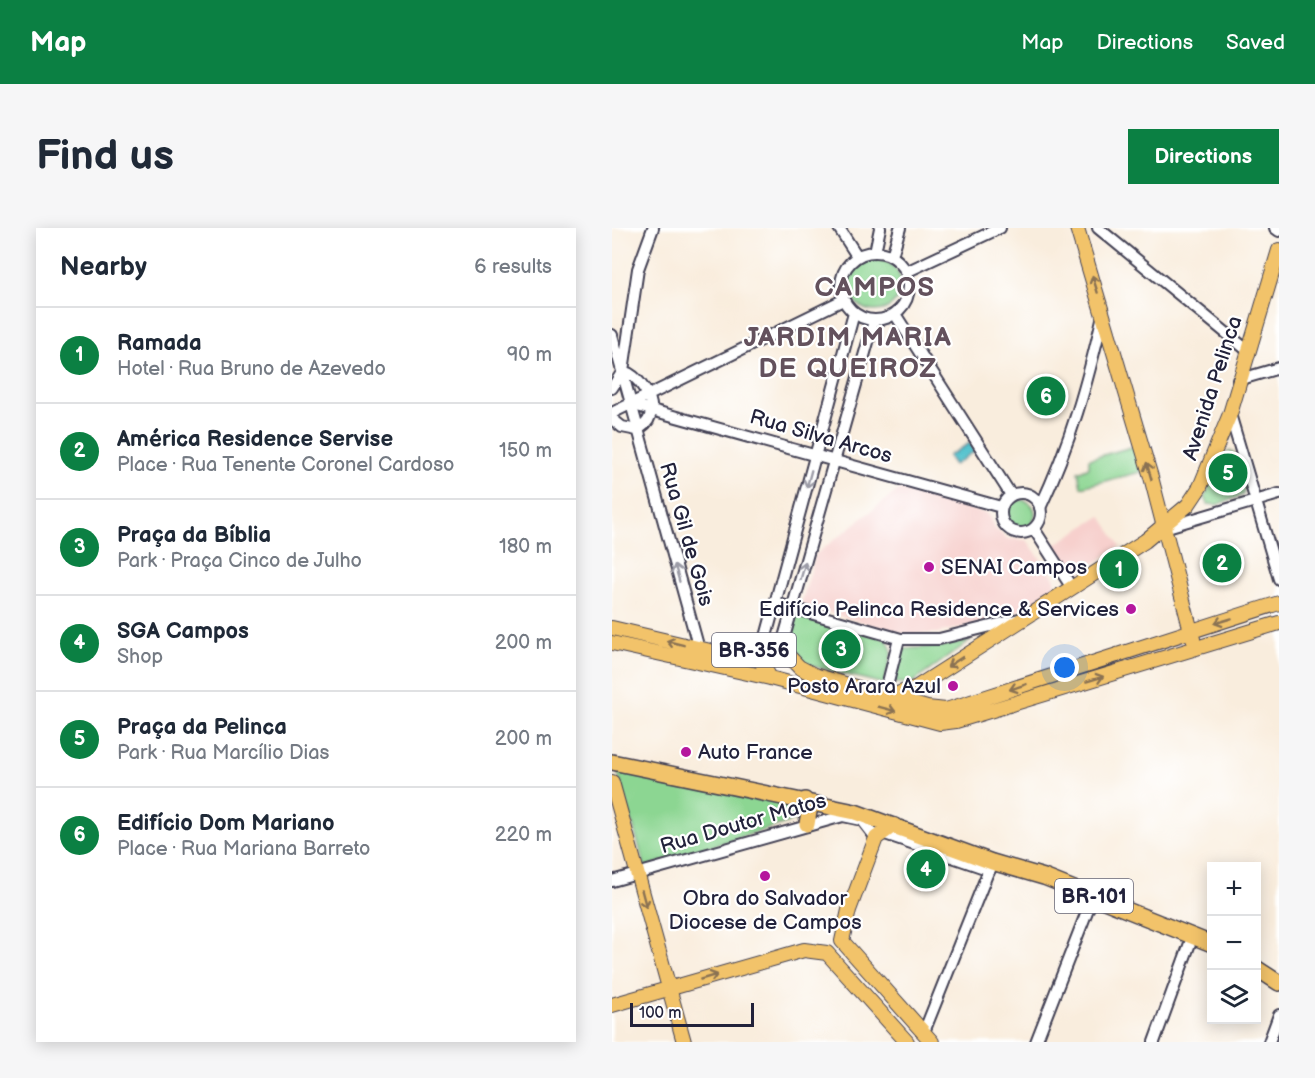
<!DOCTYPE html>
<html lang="en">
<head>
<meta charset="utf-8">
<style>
  body { margin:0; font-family:"Balsamiq Sans",sans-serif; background:#f6f6f7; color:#1f2937 }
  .controls { position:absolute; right:18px; bottom:18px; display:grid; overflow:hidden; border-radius:0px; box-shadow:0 3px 15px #0003 }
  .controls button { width:54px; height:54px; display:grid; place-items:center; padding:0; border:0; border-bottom:2px solid #e0e1e3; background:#fff; color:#1f2937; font:30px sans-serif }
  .scale { position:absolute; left:18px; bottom:15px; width:124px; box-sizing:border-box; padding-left:6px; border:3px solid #22223b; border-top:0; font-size:16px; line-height:21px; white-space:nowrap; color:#22223b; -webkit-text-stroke:4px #fff; paint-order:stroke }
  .you { position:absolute; left:453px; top:440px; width:21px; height:21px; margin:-15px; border:4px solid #fff; border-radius:50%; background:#1a73e8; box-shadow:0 0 0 9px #1a73e833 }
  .badge { display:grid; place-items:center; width:39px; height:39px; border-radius:50%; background:#0b8043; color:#fff; font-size:20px; font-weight:700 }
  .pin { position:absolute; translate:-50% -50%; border:3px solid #fff; box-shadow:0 2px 6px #0006 }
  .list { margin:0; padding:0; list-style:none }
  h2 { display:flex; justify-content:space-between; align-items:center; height:78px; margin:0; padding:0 24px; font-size:26px }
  h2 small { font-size:20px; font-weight:400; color:#747a83 }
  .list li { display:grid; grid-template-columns:39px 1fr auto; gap:18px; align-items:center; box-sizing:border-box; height:96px; padding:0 24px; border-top:2px solid #e0e1e3 }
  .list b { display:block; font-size:22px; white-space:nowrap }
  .list p { margin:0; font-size:20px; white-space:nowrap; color:#747a83 }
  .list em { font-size:20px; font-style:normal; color:#747a83 }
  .icon { flex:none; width:33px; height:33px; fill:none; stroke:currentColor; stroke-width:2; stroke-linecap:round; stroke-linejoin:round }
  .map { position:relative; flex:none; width:667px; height:814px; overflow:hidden; border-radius:0px }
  header { display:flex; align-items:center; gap:36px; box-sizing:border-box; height:84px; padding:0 30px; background:#0b8043; color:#fff }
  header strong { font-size:28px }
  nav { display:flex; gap:33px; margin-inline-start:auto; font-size:21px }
  .intro { display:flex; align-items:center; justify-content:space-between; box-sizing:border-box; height:144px; padding:0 36px }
  h1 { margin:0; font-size:42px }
  .button { padding:15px 27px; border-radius:0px; background:#0b8043; color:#fff; font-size:21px; font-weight:700 }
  main { display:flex; gap:36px; padding:0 36px }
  aside { flex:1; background:#fff; border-radius:0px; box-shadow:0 3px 15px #0003 }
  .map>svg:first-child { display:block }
</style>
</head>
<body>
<header>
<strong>Map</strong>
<nav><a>Map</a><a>Directions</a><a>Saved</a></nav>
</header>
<div class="intro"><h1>Find us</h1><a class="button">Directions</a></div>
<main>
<aside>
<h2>Nearby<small>6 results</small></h2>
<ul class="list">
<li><span class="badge">1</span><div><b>Ramada</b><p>Hotel · Rua Bruno de Azevedo</p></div><em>90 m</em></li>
<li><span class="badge">2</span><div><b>América Residence Servise</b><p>Place · Rua Tenente Coronel Cardoso</p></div><em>150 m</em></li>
<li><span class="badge">3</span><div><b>Praça da Bíblia</b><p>Park · Praça Cinco de Julho</p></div><em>180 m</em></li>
<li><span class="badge">4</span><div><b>SGA Campos</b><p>Shop</p></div><em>200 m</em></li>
<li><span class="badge">5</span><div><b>Praça da Pelinca</b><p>Park · Rua Marcílio Dias</p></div><em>200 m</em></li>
<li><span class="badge">6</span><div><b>Edifício Dom Mariano</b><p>Place · Rua Mariana Barreto</p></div><em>220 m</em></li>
</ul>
</aside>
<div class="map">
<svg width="667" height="814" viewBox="0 0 667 814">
  <rect width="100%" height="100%" fill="#fff"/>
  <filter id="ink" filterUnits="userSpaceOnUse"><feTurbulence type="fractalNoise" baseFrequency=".0167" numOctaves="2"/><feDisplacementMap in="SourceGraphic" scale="12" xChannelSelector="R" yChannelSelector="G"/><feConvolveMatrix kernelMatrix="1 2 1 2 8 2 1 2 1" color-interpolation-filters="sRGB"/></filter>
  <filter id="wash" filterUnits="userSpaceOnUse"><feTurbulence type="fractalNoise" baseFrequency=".008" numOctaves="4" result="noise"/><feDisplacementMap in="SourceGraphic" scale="24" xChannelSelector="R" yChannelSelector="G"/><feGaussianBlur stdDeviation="1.35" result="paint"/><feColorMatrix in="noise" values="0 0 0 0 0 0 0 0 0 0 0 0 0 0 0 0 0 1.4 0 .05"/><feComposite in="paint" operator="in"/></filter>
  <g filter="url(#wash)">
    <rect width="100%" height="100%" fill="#f9eddd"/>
    <path fill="#f7d0cd" d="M 288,261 L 376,286 L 382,300 L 396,311 L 415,312 L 443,351 L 442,361 L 417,378 L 380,393 L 325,405 L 289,406 L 189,376 L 204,326 Z
      M 489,288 L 508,318 L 460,350 L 439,319 Z"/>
    <path fill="#8cd692" stroke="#577c66" stroke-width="1.5" d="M237 57a26 26 0 1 1 52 0a26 26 0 1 1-52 0Z
      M 523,218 L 529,244 L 469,259 L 466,244 L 477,239 L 477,231 Z
      M 618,223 L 623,225 L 625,229 L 632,261 L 631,267 L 604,277 L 596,276 L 593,269 C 599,254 605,234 618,223 Z
      M395 286a14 14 0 1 1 28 0a14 14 0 1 1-28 0Z
      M 185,385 L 275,411 L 280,423 L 272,456 L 193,436 L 182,428 L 176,418 Z
      M 359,412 L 300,455 L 282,455 L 291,421 L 331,418 Z
      M 5,542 L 186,574 L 189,582 L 184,592 L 33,639 Z"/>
    <path fill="#56c3ce" stroke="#3c7284" stroke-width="1.5" d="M 358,215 L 363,223 L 342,237 L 336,228 Z"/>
  </g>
  <g filter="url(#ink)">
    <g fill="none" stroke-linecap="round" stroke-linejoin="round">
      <g stroke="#424053" stroke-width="14">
        <path id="minor" d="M 227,0 L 245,28
          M 486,0 L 635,122
          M 663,0 L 667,3
          M229 58a34 34 0 1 1 68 0a34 34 0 1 1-68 0Z
          M 263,24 L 268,0
          M 280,28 L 288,0
          M 294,44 L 388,0
          M 283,86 L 399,267
          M 0,107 L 87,421
          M 11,143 C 26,147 44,172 38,188 C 36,195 31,198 25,202
          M 626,152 L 667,140
          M 0,160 L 11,143 L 26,41 L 41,0
          M 18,176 L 389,279
          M 0,185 L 231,72
          M 618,186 L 667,351
          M 0,191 L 10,199 L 25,202
          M389 285a20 20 0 1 1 40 0a20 20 0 1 1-40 0Z
          M 428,280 C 459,214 475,156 491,87
          M 552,300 L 667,266
          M 422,301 L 460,360
          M 163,375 L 289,411 L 327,411 L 407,391
          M 152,416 L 242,85
          M 169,420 L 262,93
          M 273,466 L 287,411
          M 270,605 L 378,642
          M 0,653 L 231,588 L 250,592 L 264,610
          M 312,804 L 380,634
          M 424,814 L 481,668
          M 542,814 L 581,707
          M 657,814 L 667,787"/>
      </g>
      <g stroke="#424053" stroke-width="16">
        <path id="major" d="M 465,0 L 539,249 L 581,411
          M 0,400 L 107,425 L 134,424 L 152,416 L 163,418 L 169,420 L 187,439 L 202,447 L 315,480 L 334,482 L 667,375
          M 0,415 L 158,450 L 328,495 L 344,493 L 667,395
          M 152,416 L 150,435 L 158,450
          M 279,468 L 305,459 L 533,313 L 576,277 L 588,259 L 618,186 L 667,22
          M 0,554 L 72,814
          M 230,713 L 320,814
          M 230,713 L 237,682 L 264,610 L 282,597
          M 215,725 L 295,814
          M 0,777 L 192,722 L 215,725"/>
      </g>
      <g stroke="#424053" stroke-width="18">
        <path id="highway" d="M 0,534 L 243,584 L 380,634 L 432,649 L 600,716
          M 193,572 L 197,584 L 195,596
          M 644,740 L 667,755"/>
      </g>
      <use href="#minor" stroke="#fff" stroke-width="10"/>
      <use href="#major" stroke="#f2c36a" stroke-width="14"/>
      <use href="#highway" stroke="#f2c36a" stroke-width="15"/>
    </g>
    <defs><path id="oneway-shaft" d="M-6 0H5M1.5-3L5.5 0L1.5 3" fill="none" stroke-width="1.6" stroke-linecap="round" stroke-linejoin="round" transform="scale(1.5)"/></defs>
    <g stroke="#8a7252">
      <use href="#oneway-shaft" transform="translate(483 56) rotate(-107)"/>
      <use href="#oneway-shaft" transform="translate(537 243) rotate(-106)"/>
      <use href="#oneway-shaft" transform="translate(611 393) rotate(163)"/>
      <use href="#oneway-shaft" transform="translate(63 415) rotate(-166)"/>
      <use href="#oneway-shaft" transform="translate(343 434) rotate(147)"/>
      <use href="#oneway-shaft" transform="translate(483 451) rotate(-17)"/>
      <use href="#oneway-shaft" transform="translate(406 459) rotate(162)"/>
      <use href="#oneway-shaft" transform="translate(275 481) rotate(15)"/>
      <use href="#oneway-shaft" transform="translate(32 671) rotate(75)"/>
      <use href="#oneway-shaft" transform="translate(97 749) rotate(-16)"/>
    </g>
    <g stroke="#9c9ca7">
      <use href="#oneway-shaft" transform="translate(197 251) rotate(105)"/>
      <use href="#oneway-shaft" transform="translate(191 343) rotate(-74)"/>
      <use href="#oneway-shaft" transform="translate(65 345) rotate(-106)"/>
    </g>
  </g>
  <g fill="#b5179e" stroke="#fff" stroke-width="2">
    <circle cx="317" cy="339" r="6"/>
    <circle cx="519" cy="381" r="6"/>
    <circle cx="341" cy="458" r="6"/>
    <circle cx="74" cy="524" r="6"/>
    <circle cx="153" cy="648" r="6"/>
  </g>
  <g text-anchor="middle" stroke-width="4.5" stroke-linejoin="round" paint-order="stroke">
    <g fill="#fff" stroke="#646476" stroke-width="1.5">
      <rect x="100" y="405" width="84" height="34" rx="4.5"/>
      <rect x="443" y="651" width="78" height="34" rx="4.5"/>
    </g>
    <g font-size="20" font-weight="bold" fill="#22223b">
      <text x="142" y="429">BR-356</text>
      <text x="482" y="675">BR-101</text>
    </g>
    <g font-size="21" fill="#22223b" stroke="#fff">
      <text transform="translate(600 160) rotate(-72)" y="7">Avenida Pelinca</text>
      <text transform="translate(209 208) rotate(16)" y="7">Rua Silva Arcos</text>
      <text transform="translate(75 306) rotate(74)" y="7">Rua Gil de Gois</text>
      <text transform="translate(131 595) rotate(-16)" y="7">Rua Doutor Matos</text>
    </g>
    <g font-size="21" fill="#22223b" stroke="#fff" text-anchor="start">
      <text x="329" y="346">SENAI Campos</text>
      <text x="507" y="388" text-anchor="end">Edifício Pelinca Residence &amp; Services</text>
      <text x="329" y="465" text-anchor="end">Posto Arara Azul</text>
      <text x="86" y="531">Auto France</text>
      <text x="153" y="677" text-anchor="middle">Obra do Salvador<tspan x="153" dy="24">Diocese de Campos</tspan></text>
    </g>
    <g font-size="27" font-weight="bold" letter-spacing="1.5" fill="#63515d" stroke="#fff">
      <text x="263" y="68">CAMPOS</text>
      <text x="236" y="118">JARDIM MARIA<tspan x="236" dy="31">DE QUEIROZ</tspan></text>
    </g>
  </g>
</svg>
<div class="controls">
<button>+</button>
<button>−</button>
<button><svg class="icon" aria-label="layers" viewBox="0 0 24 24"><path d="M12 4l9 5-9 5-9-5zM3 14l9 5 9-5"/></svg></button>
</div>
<div class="scale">100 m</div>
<div class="you"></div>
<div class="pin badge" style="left:507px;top:341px">1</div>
<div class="pin badge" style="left:610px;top:335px">2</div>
<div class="pin badge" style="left:229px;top:421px">3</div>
<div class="pin badge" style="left:314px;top:641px">4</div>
<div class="pin badge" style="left:616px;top:245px">5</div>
<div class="pin badge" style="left:434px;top:168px">6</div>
</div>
</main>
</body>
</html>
